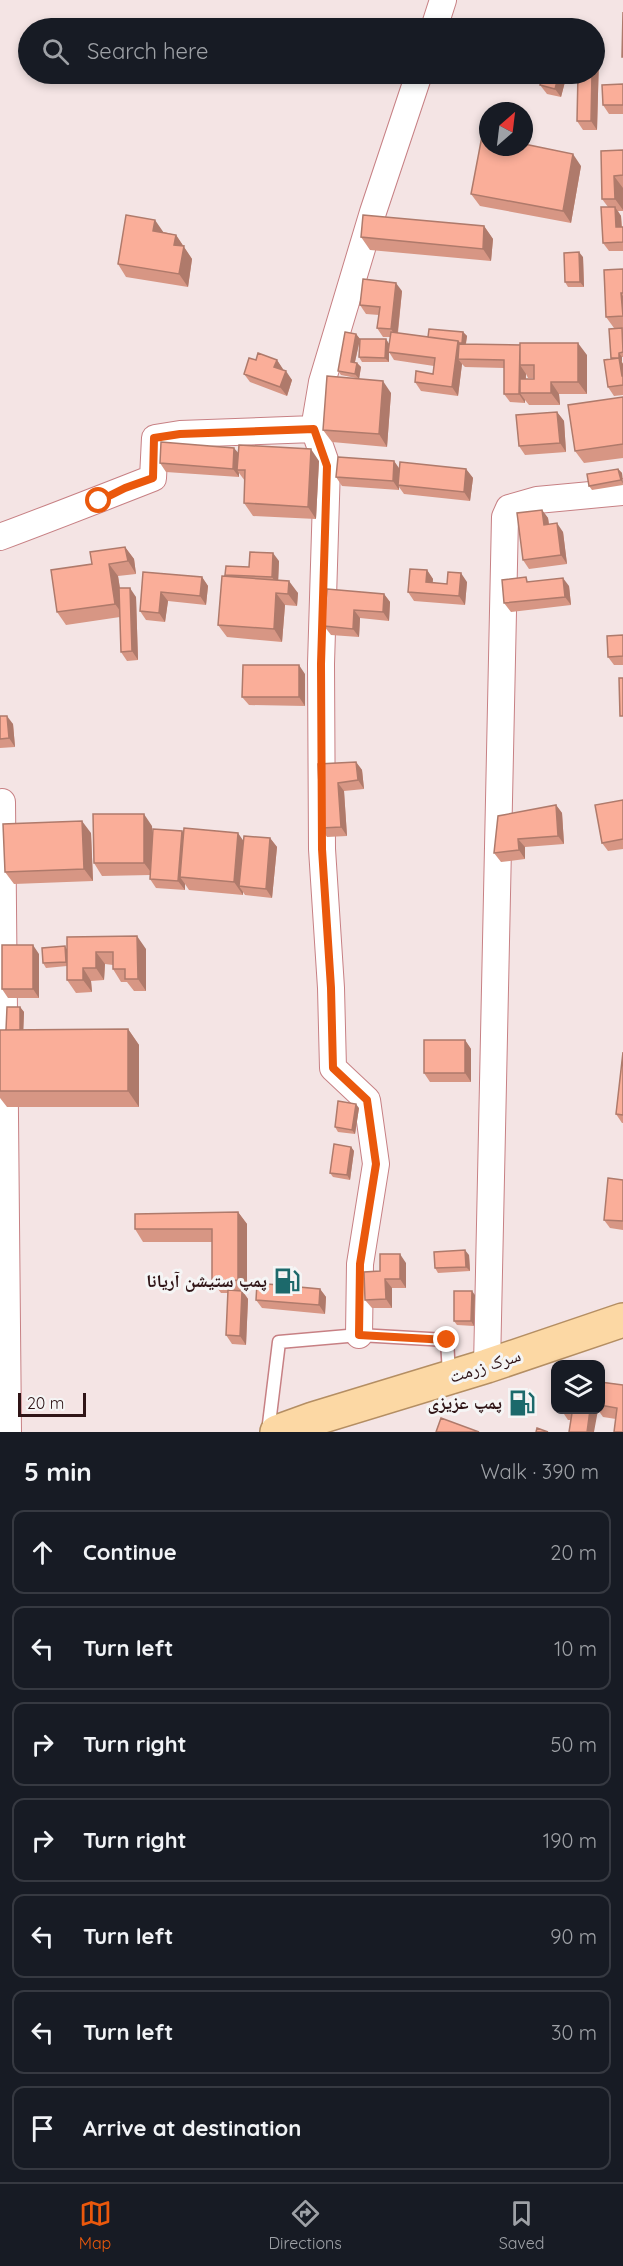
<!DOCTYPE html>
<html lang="en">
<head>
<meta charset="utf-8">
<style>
  body { margin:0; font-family:Quicksand,"Noto Naskh Arabic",sans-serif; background:#242831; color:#f1f3f6 }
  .controls { position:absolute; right:18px; bottom:18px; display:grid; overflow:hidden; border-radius:12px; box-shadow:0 3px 9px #0003 }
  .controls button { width:54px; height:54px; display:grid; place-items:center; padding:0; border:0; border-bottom:2px solid #363941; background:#171b24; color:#f1f3f6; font:30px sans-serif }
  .compass { position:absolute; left:479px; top:102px; width:54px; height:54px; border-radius:50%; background:#171b24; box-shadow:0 3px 9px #0003; rotate:28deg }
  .scale { position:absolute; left:18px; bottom:15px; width:68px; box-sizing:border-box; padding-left:6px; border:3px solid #2f1416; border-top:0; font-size:16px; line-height:21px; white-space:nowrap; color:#2f1416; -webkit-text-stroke:4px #f5f5f5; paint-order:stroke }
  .stop { position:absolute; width:18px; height:18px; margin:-14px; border:4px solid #ea580c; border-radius:50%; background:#fff }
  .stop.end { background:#ea580c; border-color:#fff; box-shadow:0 2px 6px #0008 }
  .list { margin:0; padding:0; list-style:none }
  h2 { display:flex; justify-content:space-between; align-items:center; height:78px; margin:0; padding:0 24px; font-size:26px }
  h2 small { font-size:20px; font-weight:400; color:#9ea1a6 }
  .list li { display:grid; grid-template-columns:39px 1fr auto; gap:18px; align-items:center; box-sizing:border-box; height:84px; margin:0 12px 12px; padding:0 12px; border:2px solid #363941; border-radius:12px }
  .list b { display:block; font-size:22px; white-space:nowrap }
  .list em { font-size:20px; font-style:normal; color:#9ea1a6 }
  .icon { flex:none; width:33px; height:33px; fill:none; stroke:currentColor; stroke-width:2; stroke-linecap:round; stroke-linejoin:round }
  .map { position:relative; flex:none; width:623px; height:1432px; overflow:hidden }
  .search { position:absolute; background:#171b24; box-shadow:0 3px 9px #0003; left:18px; right:18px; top:18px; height:66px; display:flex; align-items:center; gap:15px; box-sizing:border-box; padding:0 21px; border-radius:33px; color:#9ea1a6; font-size:22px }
  .sheet { height:750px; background:#171b24 }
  nav { display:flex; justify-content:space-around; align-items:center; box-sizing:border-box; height:84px; border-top:2px solid #363941; background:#171b24; font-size:16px; color:#9ea1a6 }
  nav a { display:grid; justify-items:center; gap:3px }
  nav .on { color:#ea580c }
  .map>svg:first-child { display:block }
</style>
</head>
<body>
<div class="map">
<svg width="623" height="1432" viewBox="0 0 623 1432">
  <rect width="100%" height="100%" fill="#f4e4e4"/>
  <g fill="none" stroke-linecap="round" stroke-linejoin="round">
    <g stroke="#c78084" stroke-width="15">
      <path id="service" d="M 268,1432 L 279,1342 L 359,1335 L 447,1340 L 449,1374"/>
    </g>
    <g stroke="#c78084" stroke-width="28">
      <path id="minor" d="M 434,28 L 443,0
        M 0,537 C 51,518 102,498 153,478 L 155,438 L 180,434 L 314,429
        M 2,802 L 8,1432
        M 359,1335 L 360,1264 L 376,1164 L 367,1100 L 333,1068 L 331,988 L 322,849 L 321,664 L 327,466 L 314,429 L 322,382 L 373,212 L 419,74
        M 487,1366 L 505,517 L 509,508 L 537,500 L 623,492"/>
    </g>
    <g stroke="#b48e63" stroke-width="36">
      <path id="trunk" d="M 277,1432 L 313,1419 L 487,1366 L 623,1320"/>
    </g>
    <use href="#service" stroke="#fff" stroke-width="12"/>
    <use href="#minor" stroke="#fff" stroke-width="26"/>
    <use href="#trunk" stroke="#fcd8a4" stroke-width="33"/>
  </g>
  <path fill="#d79684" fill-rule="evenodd" d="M 599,57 L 597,130 L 583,130 L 577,121 Z
    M 567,74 L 561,97 L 547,94 L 540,85 Z
    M 623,84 L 623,114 L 609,114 L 603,105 Z
    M 623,150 L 623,211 L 618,211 L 621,216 L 622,227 L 623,227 L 623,251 L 609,251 L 603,243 L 608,207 L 602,199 Z
    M 581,166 L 571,223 L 480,206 L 471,194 Z
    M 484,226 L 493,239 L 491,261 L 370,250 L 361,237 Z
    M 164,232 L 176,235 L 192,259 L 188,287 L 126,277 L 118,264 Z
    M 583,257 L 584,287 L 568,287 L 565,282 Z
    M 623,269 L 623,357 L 622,357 L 622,362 L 623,364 L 623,395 L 614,396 L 608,387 L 612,359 L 611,358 L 614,328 L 606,317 Z
    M 402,291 L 398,333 L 428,337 L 463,332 L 467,336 L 466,344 L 587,355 L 587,394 L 559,394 L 560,405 L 529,405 L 525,400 L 525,403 L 510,402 L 504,394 L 504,368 L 465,367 L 462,364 L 458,396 L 421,391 L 415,382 L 433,374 L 434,366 L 394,360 L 389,352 L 389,362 L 362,362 L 359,357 L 386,339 L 389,344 L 389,349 L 390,337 L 383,337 L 377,328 L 379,315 L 366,314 L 360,305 ZM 526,374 L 528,378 L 534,378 L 534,379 L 526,379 Z
    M 356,334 L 360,339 L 355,362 L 357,363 L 361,367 L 359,379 L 391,393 L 387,447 L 332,442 L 323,430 L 356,378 L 341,375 L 338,371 Z
    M 256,360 L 277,360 L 283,370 L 292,380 L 287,396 L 250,382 L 244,374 Z
    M 623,397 L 623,458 L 584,463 L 575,451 Z
    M 557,412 L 564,421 L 566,452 L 525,455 L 519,446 Z
    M 238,453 L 319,461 L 316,519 L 253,516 L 244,503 L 245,481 L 239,473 L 239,477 L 166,472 L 160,463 Z
    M 394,461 L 399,468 L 466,469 L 473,478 L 470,501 L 404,494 L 399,487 L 399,490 L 342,486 L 336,477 Z
    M 618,469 L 622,473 L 623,485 L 592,490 L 589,486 Z
    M 542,510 L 548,518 L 549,524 L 563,532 L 567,564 L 529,569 L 523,560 Z
    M 125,547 L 134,559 L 136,574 L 118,576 L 120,588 L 136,597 L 138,660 L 127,661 L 121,652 L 120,617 L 66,625 L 57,612 L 92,564 Z
    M 279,561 L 278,580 L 298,593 L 297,606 L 285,605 L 282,642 L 227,637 L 218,625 L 227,576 L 225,575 Z
    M 427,570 L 433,579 L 432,583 L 447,584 L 467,582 L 465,605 L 414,601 L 408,592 Z
    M 143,572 L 202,577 L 208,586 L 206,605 L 168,601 L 165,622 L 146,620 L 140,611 Z
    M 529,581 L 569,586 L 571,605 L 511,612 L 504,603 Z
    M 384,594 L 390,602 L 389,621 L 360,618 L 359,637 L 331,635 L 324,626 Z
    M 623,635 L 623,665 L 614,665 L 608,657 Z
    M 305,674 L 305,706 L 249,705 L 242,697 Z
    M 0,716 L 13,724 L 15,747 L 0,748 Z
    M 356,762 L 362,770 L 364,789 L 344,791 L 347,836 L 327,837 L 321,828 L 318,764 Z
    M 623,800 L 623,849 L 608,851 L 602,843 Z
    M 556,805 L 562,813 L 564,844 L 525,847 L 525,859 L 501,862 L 494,853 Z
    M 152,826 L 153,837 L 182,831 L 184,834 L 244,841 L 270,838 L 277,847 L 272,898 L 245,895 L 243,892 L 243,895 L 189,890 L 185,884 L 185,890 L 156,888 L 150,879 L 150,875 L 102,876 L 94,863 Z
    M 91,833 L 93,881 L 14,884 L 5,872 Z
    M 67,949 L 146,949 L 146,991 L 134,991 L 127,982 L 121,982 L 113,969 L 113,965 L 105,964 L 104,980 L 91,981 L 92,992 L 76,993 L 67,980 L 67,966 L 46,968 L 43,963 Z
    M 39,954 L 39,998 L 8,998 L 2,989 Z
    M 20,1007 L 24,1012 L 23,1030 L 128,1029 L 139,1045 L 139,1107 L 7,1107 L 0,1098 L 0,1030 L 6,1030 Z
    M 465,1040 L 471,1049 L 471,1082 L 430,1082 L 424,1073 Z
    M 623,1052 L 623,1123 L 622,1123 L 616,1114 Z
    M 359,1108 L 355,1134 L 338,1132 L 335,1127 Z
    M 351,1147 L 354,1151 L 350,1180 L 333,1177 L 330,1173 Z
    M 623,1180 L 623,1230 L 610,1228 L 604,1220 Z
    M 238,1212 L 247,1224 L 247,1293 L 244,1293 L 248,1299 L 246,1345 L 232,1344 L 226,1335 L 228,1293 L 221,1293 L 212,1281 L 212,1242 L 143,1242 L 135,1229 Z
    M 469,1255 L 470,1271 L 438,1273 L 435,1268 Z
    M 406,1263 L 406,1288 L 392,1288 L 392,1308 L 372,1308 L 365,1300 L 380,1271 Z
    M 320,1289 L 326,1297 L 325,1314 L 262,1308 L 256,1300 Z
    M 475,1295 L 474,1326 L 457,1325 L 454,1321 Z
    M 600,1378 L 603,1381 L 603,1382 L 623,1385 L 616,1419 L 603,1417 L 598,1410 L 571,1420 L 568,1420 L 562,1411 L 562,1410 L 600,1410 Z"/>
  <path fill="#af7a6b" d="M 594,51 L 599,57 L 597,130 L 591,121 L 592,74 L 594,74 Z
    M 559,74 L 567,74 L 561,97 L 555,89 Z
    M 573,154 L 581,166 L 571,223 L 563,211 Z
    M 614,176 L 623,188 L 623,210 L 615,199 Z
    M 615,207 L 621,216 L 622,236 L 616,227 Z
    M 155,220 L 164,233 L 153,231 Z
    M 484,226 L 493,239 L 491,261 L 483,249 Z
    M 176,235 L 192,259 L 188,287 L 179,274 L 174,245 Z
    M 579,252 L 583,257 L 584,287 L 580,282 Z
    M 396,283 L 402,291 L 397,338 L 391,329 Z
    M 621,293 L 623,296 L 623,310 L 622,309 Z
    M 463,332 L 467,336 L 465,348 L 462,343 Z
    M 356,334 L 360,339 L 354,366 L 351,362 Z
    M 386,339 L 389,344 L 389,362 L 385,358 Z
    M 458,341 L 464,350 L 458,359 L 462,364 L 458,396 L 452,387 Z
    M 578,343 L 587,355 L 587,394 L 578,382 Z
    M 619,353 L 622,357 L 622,362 L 619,358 Z
    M 619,358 L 623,364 L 623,378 L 622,376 Z
    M 277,360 L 283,369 L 281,376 L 274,367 Z
    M 357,363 L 361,367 L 359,379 L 355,374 Z
    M 520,365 L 526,374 L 525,393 L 520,393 L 525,400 L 525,403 L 519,394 Z
    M 286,371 L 292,380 L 287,396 L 280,387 Z
    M 383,381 L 391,393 L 387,447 L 379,434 Z
    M 551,382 L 559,394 L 560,405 L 551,393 Z
    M 557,412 L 564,421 L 566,452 L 560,443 Z
    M 234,448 L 241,456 L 237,470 L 239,473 L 239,477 L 233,469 Z
    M 311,449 L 319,461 L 316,519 L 308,507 Z
    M 394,461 L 400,470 L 398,485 L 399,487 L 399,490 L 393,481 Z
    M 466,469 L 473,478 L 470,501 L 464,492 Z
    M 618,469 L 622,473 L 623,484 L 621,480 Z
    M 542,510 L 548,518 L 550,533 L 544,525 Z
    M 557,523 L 563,532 L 567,564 L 561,555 Z
    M 125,547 L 134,559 L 136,574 L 128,561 Z
    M 273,553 L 279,561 L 278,586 L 272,577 Z
    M 109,564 L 118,576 L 124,616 L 115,604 Z
    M 427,570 L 433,579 L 432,591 L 426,582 Z
    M 461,573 L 467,582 L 465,605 L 459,596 Z
    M 202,577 L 208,586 L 206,605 L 200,596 Z
    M 563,578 L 569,586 L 571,605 L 565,597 Z
    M 289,581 L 298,593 L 297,606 L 288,594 Z
    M 130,588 L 136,597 L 138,660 L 132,651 Z
    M 161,592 L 168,601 L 165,622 L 159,613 Z
    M 276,593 L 285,605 L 282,642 L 274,629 Z
    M 384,594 L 390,602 L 389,621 L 383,612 Z
    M 354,610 L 360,618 L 359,637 L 353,629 Z
    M 299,665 L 305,674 L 305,706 L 299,697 Z
    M 7,716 L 13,724 L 15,747 L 9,738 Z
    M 356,762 L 362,770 L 364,789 L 358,780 Z
    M 338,783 L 344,791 L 347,836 L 341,827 Z
    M 556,805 L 562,813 L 564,844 L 558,836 Z
    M 144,814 L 152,826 L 153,875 L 144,863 Z
    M 82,821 L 91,833 L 93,881 L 84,869 Z
    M 182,831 L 188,840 L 180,877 L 185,884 L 185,890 L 178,881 Z
    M 238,833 L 247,846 L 239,886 L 243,892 L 243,895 L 234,882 Z
    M 270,838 L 277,847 L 272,898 L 266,889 Z
    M 518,839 L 525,847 L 525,859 L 519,850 Z
    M 137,936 L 146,949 L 146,991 L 138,979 Z
    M 33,945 L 39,954 L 39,998 L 33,989 Z
    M 65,946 L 68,951 L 69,966 L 66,962 Z
    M 96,952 L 105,964 L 104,980 L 96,968 Z
    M 83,968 L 91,981 L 92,992 L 83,980 Z
    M 20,1007 L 24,1012 L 23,1042 L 20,1038 Z
    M 128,1029 L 139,1045 L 139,1107 L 128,1091 Z
    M 465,1040 L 471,1049 L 471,1082 L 465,1073 Z
    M 356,1104 L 359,1108 L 355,1134 L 352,1130 Z
    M 351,1147 L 354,1151 L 350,1180 L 347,1175 Z
    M 238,1212 L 247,1224 L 247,1293 L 238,1280 Z
    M 465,1250 L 469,1255 L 470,1271 L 466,1267 Z
    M 400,1254 L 406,1263 L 406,1288 L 400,1279 Z
    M 385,1279 L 392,1288 L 392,1308 L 386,1299 Z
    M 320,1289 L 326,1297 L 325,1314 L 319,1305 Z
    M 242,1291 L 248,1299 L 246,1345 L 240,1336 Z
    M 472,1291 L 475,1295 L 474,1326 L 471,1321 Z
    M 590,1410 L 598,1410 L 594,1432 L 587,1432 Z"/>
  <path fill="#faae99" stroke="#af7a6b" stroke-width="1.5" d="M 623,12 L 623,57 L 622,57 Z
    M 506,20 L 542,28 L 505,28 Z
    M 543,74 L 559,74 L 555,89 L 540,85 Z
    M 578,74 L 592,74 L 591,121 L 577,121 Z
    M 623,84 L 623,105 L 603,105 L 602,85 Z
    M 482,136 L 488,137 L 488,147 L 524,147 L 524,144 L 573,154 L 563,211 L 471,194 Z
    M 623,150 L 623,175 L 614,176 L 615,199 L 602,199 L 601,151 Z
    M 601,207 L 615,207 L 616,227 L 623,227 L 623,242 L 603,243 Z
    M 126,215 L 155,220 L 153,231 L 176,235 L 174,245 L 184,246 L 179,274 L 118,264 Z
    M 363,215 L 484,226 L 483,249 L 361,237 Z
    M 579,252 L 580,282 L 565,282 L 564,253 Z
    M 623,269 L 623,293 L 621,293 L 623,316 L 606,317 L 604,270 Z
    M 363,279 L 396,283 L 391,329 L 377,328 L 380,307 L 360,305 Z
    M 622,328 L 623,352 L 619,353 L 619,358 L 611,358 L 609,329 Z
    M 429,329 L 463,332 L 462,343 L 459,343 L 458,341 L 428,337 Z
    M 345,332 L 356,334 L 351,362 L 357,363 L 355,374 L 338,371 Z
    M 391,332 L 458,341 L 452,387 L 415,382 L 416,371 L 433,374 L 435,358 L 388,352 Z
    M 360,339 L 386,339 L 385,358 L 359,357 Z
    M 520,343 L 578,343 L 578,382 L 551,382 L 551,393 L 520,393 L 520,379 L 534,379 L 534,365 L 520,365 Z
    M 459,344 L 520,345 L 519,394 L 504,394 L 504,360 L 458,359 Z
    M 258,353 L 277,360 L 274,367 L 286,371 L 280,387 L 244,374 L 249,358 L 256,360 Z
    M 619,358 L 622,376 L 623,376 L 623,385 L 608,387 L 604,360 Z
    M 327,376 L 383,381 L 379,434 L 323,430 Z
    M 623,397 L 623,444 L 575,451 L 568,405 Z
    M 557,412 L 560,443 L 519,446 L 516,415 Z
    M 161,442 L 234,448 L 233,469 L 160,463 Z
    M 239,445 L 311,449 L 308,507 L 244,503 L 245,470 L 237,470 Z
    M 338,457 L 394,461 L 393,481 L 336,477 Z
    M 400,462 L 466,469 L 464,492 L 398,485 Z
    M 618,469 L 621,480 L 589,486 L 587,474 Z
    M 542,510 L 544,525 L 557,523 L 561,555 L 523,560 L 517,513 Z
    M 125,547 L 128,561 L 109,564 L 115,604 L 57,612 L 51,570 L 92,564 L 90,552 Z
    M 250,552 L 273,553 L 272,577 L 225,575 L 226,566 L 249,567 Z
    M 410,569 L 427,570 L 426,582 L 447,584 L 448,572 L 461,573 L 459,596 L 408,592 Z
    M 143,572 L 202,577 L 200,596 L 161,592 L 159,613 L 140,611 Z
    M 222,576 L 289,581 L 288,594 L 276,593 L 274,629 L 218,625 Z
    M 526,577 L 527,582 L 563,578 L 565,597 L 504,603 L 502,580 Z
    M 119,588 L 130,588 L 132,651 L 121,652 Z
    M 327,589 L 384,594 L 383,612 L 354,610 L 353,629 L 324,626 Z
    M 623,635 L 623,656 L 608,657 L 607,636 Z
    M 243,665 L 299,665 L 299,697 L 242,697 Z
    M 619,678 L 623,678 L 623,716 L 620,716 Z
    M 0,716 L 7,716 L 9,738 L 0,739 Z
    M 356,762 L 358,780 L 338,783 L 341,827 L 321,828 L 318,764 Z
    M 623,800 L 623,839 L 602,843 L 595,805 Z
    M 556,805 L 558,836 L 518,839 L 519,850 L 494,853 L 498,816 Z
    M 93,814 L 144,814 L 144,863 L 94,863 Z
    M 82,821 L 84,869 L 5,872 L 3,824 Z
    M 184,828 L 238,833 L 234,882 L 180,877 Z
    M 153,829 L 182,831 L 178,881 L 150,879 Z
    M 244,836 L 270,838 L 266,889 L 239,886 Z
    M 137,936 L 138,979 L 125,979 L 125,969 L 113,969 L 113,952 L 96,952 L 96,968 L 83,968 L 83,980 L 67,980 L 67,937 Z
    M 2,945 L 33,945 L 33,989 L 2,989 Z
    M 65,946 L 66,962 L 43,963 L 42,948 Z
    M 7,1007 L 20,1007 L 20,1030 L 6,1030 Z
    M 128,1029 L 128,1091 L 0,1091 L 0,1030 Z
    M 424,1040 L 465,1040 L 465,1073 L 424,1073 Z
    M 623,1052 L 623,1115 L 616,1114 Z
    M 338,1101 L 356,1104 L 352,1130 L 335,1127 Z
    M 334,1144 L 351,1147 L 347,1175 L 330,1173 Z
    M 608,1178 L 623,1180 L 623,1221 L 604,1220 Z
    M 238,1212 L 238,1280 L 212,1281 L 212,1229 L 135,1229 L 135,1214 Z
    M 465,1250 L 466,1267 L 435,1268 L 434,1252 Z
    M 380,1254 L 400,1254 L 400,1279 L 385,1279 L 386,1299 L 365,1300 L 364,1272 L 380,1271 Z
    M 257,1283 L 320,1289 L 319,1305 L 256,1300 Z
    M 228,1290 L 242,1291 L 240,1336 L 226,1335 Z
    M 454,1291 L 472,1291 L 471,1321 L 454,1321 Z
    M 600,1382 L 623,1385 L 623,1432 L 614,1432 L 617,1408 L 600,1405 Z
    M 562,1410 L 590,1410 L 587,1432 L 569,1432 L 572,1413 L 562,1411 Z
    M 441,1418 L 479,1432 L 436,1432 Z
    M 537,1428 L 548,1432 L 536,1432 Z"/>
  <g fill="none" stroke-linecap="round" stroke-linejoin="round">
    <path stroke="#ea580c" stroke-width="8" d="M 99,501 L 125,488 L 153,478 L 154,438 L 180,434 L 314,429 L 327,466 L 321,664 L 322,849 L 331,988 L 333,1068 L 367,1100 L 376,1164 L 360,1264 L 359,1335 L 447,1340"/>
  </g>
  <defs>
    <g id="fuel-bare" transform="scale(2.07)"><path d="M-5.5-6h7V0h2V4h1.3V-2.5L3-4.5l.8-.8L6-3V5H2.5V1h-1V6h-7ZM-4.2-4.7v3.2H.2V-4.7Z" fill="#1c696b" stroke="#f5f5f5" stroke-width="2.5" paint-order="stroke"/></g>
  </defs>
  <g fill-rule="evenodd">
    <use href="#fuel-bare" x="287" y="1281"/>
    <use href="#fuel-bare" x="522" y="1403"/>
  </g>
  <g text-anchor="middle" stroke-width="6" stroke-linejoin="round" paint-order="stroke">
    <g font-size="18" font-weight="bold" fill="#2f1416" stroke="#f5f5f5" text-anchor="end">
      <text x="267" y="1287">پمپ ستیشن آریانا</text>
      <text x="502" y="1409">پمپ عزیزی</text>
    </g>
    <g font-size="18" fill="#2f1416" stroke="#f5f5f5">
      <text transform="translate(485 1366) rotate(-18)" y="6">سرک زرمت</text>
    </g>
  </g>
</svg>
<div class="controls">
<button><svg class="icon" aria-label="layers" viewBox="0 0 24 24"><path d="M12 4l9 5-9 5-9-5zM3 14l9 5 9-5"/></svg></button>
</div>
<svg class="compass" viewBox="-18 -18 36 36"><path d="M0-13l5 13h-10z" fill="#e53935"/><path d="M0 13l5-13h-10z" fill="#9ea1a6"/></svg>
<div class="scale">20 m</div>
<div class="stop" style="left:99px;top:501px"></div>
<div class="stop end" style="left:447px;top:1340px"></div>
<div class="search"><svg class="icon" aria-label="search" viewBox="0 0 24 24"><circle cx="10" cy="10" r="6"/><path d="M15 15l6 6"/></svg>Search here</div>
</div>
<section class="sheet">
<h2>5 min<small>Walk · 390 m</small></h2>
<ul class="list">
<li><svg class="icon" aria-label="ahead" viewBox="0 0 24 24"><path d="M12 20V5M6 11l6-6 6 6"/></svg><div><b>Continue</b></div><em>20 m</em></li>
<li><svg class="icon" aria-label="left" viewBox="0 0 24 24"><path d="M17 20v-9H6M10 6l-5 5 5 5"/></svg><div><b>Turn left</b></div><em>10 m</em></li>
<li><svg class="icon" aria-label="right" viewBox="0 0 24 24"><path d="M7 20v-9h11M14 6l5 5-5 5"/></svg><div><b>Turn right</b></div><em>50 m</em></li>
<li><svg class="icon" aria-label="right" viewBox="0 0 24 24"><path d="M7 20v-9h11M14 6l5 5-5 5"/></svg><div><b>Turn right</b></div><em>190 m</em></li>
<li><svg class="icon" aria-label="left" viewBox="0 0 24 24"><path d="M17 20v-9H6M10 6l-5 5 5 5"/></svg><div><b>Turn left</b></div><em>90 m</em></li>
<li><svg class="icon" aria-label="left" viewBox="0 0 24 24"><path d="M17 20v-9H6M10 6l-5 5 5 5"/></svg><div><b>Turn left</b></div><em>30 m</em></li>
<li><svg class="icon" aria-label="arrive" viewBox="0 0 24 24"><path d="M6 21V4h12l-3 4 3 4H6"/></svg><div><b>Arrive at destination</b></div></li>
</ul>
</section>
<nav>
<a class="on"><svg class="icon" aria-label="map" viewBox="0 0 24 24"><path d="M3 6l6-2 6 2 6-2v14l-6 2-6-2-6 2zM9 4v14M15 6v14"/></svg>Map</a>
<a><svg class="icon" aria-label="directions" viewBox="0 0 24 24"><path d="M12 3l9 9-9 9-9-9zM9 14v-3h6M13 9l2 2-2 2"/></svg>Directions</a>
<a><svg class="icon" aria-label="saved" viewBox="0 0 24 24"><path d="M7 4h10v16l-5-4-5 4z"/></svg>Saved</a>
</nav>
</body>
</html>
